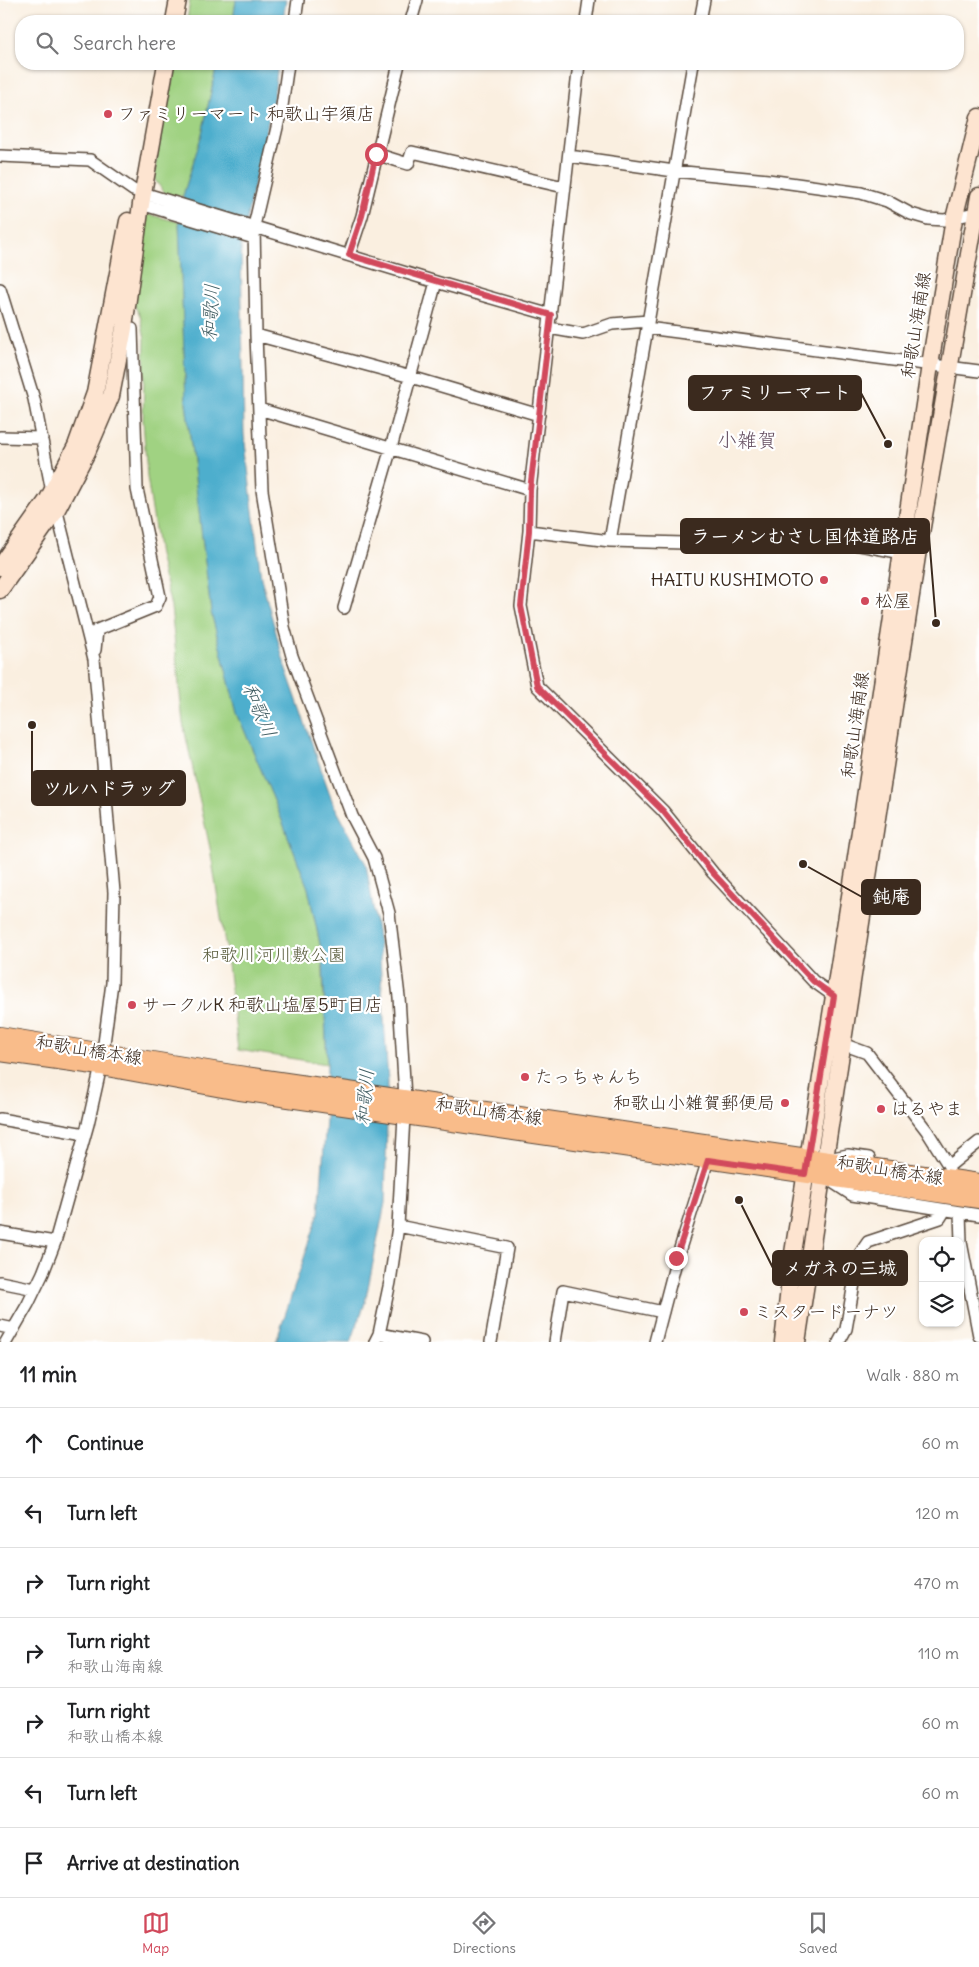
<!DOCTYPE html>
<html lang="en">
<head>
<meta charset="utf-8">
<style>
  body { margin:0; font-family:Delius,"Klee One",sans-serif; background:#f2f2f2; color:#202124 }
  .controls { position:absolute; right:15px; bottom:15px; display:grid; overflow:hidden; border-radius:10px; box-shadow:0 1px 4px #0004 }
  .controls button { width:45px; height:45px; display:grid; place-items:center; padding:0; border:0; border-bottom:1px solid #e0e0e0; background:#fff; color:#202124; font:25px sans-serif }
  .stop { position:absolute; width:15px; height:15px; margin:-11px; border:4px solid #d1495b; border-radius:50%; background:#fff }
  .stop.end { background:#d1495b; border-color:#fff; box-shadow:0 1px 5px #0008 }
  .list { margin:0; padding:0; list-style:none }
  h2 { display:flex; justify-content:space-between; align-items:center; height:65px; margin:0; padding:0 20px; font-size:21px }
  h2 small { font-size:16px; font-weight:400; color:#757577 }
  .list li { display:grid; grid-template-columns:32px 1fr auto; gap:15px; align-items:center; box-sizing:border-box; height:70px; padding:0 20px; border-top:1px solid #e0e0e0 }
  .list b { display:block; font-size:19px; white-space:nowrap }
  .list p { margin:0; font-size:16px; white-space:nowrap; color:#757577 }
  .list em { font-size:16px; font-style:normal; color:#757577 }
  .icon { flex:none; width:28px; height:28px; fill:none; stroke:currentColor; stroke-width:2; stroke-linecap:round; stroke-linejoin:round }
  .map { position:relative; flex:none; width:979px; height:1342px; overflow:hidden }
  .search { position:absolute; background:#fff; box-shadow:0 1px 4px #0004; left:15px; right:15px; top:15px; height:55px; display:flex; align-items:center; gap:12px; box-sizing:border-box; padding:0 18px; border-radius:20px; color:#757577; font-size:19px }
  .sheet { height:555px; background:#fff }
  nav { display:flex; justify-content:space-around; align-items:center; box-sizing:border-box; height:70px; border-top:1px solid #e0e0e0; background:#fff; font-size:14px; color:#757577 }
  nav a { display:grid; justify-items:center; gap:2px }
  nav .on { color:#d1495b }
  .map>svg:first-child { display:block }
</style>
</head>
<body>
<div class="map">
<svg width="979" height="1342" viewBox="0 0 979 1342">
  <rect width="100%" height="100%" fill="#fff"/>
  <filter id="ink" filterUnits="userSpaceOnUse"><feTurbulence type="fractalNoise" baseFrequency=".02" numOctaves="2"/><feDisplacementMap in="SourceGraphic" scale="10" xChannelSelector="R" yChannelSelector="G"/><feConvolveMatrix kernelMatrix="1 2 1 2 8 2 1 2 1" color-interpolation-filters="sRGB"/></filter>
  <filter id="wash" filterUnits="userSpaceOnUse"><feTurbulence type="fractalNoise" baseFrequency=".0096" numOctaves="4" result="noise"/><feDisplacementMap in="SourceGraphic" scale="20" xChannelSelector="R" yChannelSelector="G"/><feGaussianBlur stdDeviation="1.12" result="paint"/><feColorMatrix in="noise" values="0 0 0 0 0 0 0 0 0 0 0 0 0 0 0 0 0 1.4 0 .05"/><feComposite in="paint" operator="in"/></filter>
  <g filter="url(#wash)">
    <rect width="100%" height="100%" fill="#faefe0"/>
    <path fill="#a0d282" stroke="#6e7e50" d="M 190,0 L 236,0 L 233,21 L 187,21 Z
      M 176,64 L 217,64 L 202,134 L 183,196 L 168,197 L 154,179 L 158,144 Z
      M 143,213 L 179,222 L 186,402 L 211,612 L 237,713 L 276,805 L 308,888 L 322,954 L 327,1064 L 238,1050 L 227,956 L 210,848 L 183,723 L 171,607 L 159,555 L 147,477 L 143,420 L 145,339 L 140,315 L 131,300 Z"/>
    <path fill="#4eaecd" stroke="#446c76" d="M 236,0 L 286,0 L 283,21 L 233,21 Z
      M 217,64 L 278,64 L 274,95 L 241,244 L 244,434 L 261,578 L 286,669 L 333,803 L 366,864 L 379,943 L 388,1081 L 385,1203 L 365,1303 L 351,1342 L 276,1342 L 319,1213 L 326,1120 L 327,1064 L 323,958 L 308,888 L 276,805 L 237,713 L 211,612 L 186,402 L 179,222 L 183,196 L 202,134 Z"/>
  </g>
  <g filter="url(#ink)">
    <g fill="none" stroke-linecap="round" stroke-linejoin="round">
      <g stroke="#58483b" stroke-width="14">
        <path id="street" d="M 295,21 L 298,0
          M 411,21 L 417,0
          M 586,21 L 589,0
          M 700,21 L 704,0
          M 288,64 L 282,106 L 254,226 L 256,335 L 262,490 L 284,627 L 292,656 L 352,816 L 374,858 L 389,913 L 399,997 L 405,1098 L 398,1226 L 390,1282 L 379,1334 L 375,1342
          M 579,64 L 530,490 L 529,531 L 521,606 L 537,686 L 663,811 L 713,873 L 813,981 L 834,996 L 840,997
          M 376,154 L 408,164 L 412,152 L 564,187
          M 0,156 L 90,160 L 133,190 L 436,282 L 551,315
          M 569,156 L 674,171 L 768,180 L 861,193 L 887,201 L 911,214 L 928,219 L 944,220 L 979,212
          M 141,204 L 254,238
          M 349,255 L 362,216 L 399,64
          M 0,289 L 34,399 L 52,492 L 94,659 L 114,892 L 112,983 L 101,1066 L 88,1124 L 55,1242 L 43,1273 L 28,1304 L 6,1342
          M 549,328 L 583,334 L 612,324 L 648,321
          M 647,328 L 979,371
          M 256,335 L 411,377 L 539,415
          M 259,409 L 530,490
          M 0,437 L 42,438
          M 529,531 L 610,541 L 684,543 L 817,537 L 908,554
          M 610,541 L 693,64
          M 344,608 L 391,448 L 436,282
          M 95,650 L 97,630 L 156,606 L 160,597 L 137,489 L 132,329 L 124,328
          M 837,1042 L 867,1053 L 927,1131 L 949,1166
          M 0,1119 L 85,1134
          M 833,1158 L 848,1155 L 869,1158
          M 949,1171 L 949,1166 L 979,1142
          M 829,1180 L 852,1195 L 979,1215
          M 960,1213 L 961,1242 L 979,1336
          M 398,1226 L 507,1248 L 491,1342
          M 0,1233 L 55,1242
          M 0,1282 L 35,1289
          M 0,1326 L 14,1329
          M 379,1334 L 422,1342
          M 555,1342 L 563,1291 L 663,1312
          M 655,1342 L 677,1258 L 708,1160
          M 839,1342 L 846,1329 L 859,1255 L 868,1242 L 940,1218 L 945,1210"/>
      </g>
      <g stroke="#58483b" stroke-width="19">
        <path id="secondary" d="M 174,21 L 178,0
          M 0,567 L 48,499 L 76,446 L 95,393 L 128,221
          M 0,590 L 57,509 L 87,452 L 111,396 L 124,328 L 141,204 L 166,64
          M 783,1342 L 793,1253 L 854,871 L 930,365 L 954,219 L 979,117
          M 797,1342 L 917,556 L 979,196"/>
      </g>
      <g stroke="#58483b" stroke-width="20">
        <path id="primary" d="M 0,1036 L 232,1074 L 979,1183
          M 0,1052 L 101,1066 L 233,1090 L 979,1199"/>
      </g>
      <use href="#street" stroke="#fff" stroke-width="11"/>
      <use href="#secondary" stroke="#fde4d0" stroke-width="16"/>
      <use href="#primary" stroke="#f9bc8a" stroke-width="18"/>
    </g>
  </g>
  <g fill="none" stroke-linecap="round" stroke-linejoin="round" filter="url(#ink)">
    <path stroke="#d1495b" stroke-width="6" d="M 376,154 L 362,216 L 349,255 L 551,315 L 530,490 L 529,531 L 521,606 L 537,686 L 663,811 L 713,873 L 813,981 L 834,996 L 805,1174 L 708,1160 L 676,1258"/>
  </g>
  <g fill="#d1495b" stroke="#fff" stroke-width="2">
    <circle cx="108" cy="114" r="5"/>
    <circle cx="824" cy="580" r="5"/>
    <circle cx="865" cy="601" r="5"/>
    <circle cx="132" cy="1005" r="5"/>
    <circle cx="525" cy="1077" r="5"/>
    <circle cx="785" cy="1103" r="5"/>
    <circle cx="881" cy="1109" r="5"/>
    <circle cx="744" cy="1312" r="5"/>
  </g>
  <g text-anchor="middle" stroke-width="4.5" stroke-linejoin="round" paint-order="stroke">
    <g font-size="18" fill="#3b2a1e" stroke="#fff" text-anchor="start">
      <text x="118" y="120">ファミリーマート 和歌山宇須店</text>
      <text x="814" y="586" text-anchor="end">HAITU KUSHIMOTO</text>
      <text x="875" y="607">松屋</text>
      <text x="142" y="1011">サークルK 和歌山塩屋5町目店</text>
      <text x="535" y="1083">たっちゃんち</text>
      <text x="775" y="1109" text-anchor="end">和歌山小雑賀郵便局</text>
      <text x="891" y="1115">はるやま</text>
      <text x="754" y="1318">ミスタードーナツ</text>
    </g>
    <g font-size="18" fill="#3b2a1e" stroke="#fff">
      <text transform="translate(916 325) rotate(-81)" y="6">和歌山海南線</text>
      <text transform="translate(855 725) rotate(-82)" y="6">和歌山海南線</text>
      <text transform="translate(89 1050) rotate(9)" y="6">和歌山橋本線</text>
      <text transform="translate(489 1111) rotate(8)" y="6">和歌山橋本線</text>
      <text transform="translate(890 1170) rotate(9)" y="6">和歌山橋本線</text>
    </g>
    <g font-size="18" fill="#595c3c" stroke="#fff">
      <text x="274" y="961">和歌川河川敷公園</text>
    </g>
    <g font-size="19" font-style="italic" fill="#435f64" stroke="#fff">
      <text transform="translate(210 312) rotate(-87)" y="7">和歌川</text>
      <text transform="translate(260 710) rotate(67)" y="7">和歌川</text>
      <text transform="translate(364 1097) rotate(-85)" y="7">和歌川</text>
    </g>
    <g font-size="20" fill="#654f61" stroke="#fff">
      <text x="747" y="447">小雑賀</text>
    </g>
  </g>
  <path fill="none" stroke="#3b2a1e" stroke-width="2" d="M888 444L861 393M936 623L929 536M32 725L32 788M803 864L862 897M739 1200L773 1268"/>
  <g fill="#3b2a1e" stroke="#fff" stroke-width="2">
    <circle cx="888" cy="444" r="5"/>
    <circle cx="936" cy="623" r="5"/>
    <circle cx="32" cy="725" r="5"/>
    <circle cx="803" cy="864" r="5"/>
    <circle cx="739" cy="1200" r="5"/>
  </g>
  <g fill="#3b2a1e" stroke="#3b2a1e" stroke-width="2">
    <rect x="689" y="376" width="172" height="34" rx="5"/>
    <rect x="681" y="519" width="248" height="34" rx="5"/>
    <rect x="32" y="771" width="153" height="34" rx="5"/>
    <rect x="862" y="880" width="58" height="34" rx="5"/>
    <rect x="773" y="1251" width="134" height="34" rx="5"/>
  </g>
  <g font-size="19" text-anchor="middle" font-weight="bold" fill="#fff">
    <text x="775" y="399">ファミリーマート</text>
    <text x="805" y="543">ラーメンむさし国体道路店</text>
    <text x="109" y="795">ツルハドラッグ</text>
    <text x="891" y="903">鈍庵</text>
    <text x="840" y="1275">メガネの三城</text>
  </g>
</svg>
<div class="controls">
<button><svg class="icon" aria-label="locate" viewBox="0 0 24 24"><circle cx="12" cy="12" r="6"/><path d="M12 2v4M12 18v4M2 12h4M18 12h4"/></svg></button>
<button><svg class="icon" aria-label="layers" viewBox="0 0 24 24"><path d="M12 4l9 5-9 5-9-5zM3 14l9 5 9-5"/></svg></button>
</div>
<div class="stop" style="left:376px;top:154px"></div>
<div class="stop end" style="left:676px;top:1258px"></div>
<div class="search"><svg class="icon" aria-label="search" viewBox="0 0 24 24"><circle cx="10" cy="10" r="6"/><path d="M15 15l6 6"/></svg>Search here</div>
</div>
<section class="sheet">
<h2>11 min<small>Walk · 880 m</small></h2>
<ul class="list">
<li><svg class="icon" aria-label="ahead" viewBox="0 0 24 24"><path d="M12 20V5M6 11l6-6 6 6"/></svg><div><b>Continue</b></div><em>60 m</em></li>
<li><svg class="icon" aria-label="left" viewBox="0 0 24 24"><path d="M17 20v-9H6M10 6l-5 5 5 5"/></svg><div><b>Turn left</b></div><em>120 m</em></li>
<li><svg class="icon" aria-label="right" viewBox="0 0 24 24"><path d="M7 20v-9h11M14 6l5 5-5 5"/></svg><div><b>Turn right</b></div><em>470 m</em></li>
<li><svg class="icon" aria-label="right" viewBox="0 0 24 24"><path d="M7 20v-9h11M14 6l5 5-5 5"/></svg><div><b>Turn right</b><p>和歌山海南線</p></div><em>110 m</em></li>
<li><svg class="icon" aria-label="right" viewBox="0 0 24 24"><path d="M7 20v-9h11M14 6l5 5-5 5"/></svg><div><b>Turn right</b><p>和歌山橋本線</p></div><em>60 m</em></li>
<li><svg class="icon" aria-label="left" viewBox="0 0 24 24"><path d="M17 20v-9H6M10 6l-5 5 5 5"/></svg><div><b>Turn left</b></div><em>60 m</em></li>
<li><svg class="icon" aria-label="arrive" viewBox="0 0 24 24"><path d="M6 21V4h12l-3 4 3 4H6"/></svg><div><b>Arrive at destination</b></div></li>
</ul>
</section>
<nav>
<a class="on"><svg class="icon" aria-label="map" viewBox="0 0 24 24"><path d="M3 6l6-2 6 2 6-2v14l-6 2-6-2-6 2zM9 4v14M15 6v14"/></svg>Map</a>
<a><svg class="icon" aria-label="directions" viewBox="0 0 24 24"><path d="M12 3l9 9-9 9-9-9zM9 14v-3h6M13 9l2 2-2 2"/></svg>Directions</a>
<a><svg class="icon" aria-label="saved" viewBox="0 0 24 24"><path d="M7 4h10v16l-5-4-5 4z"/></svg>Saved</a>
</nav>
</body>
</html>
